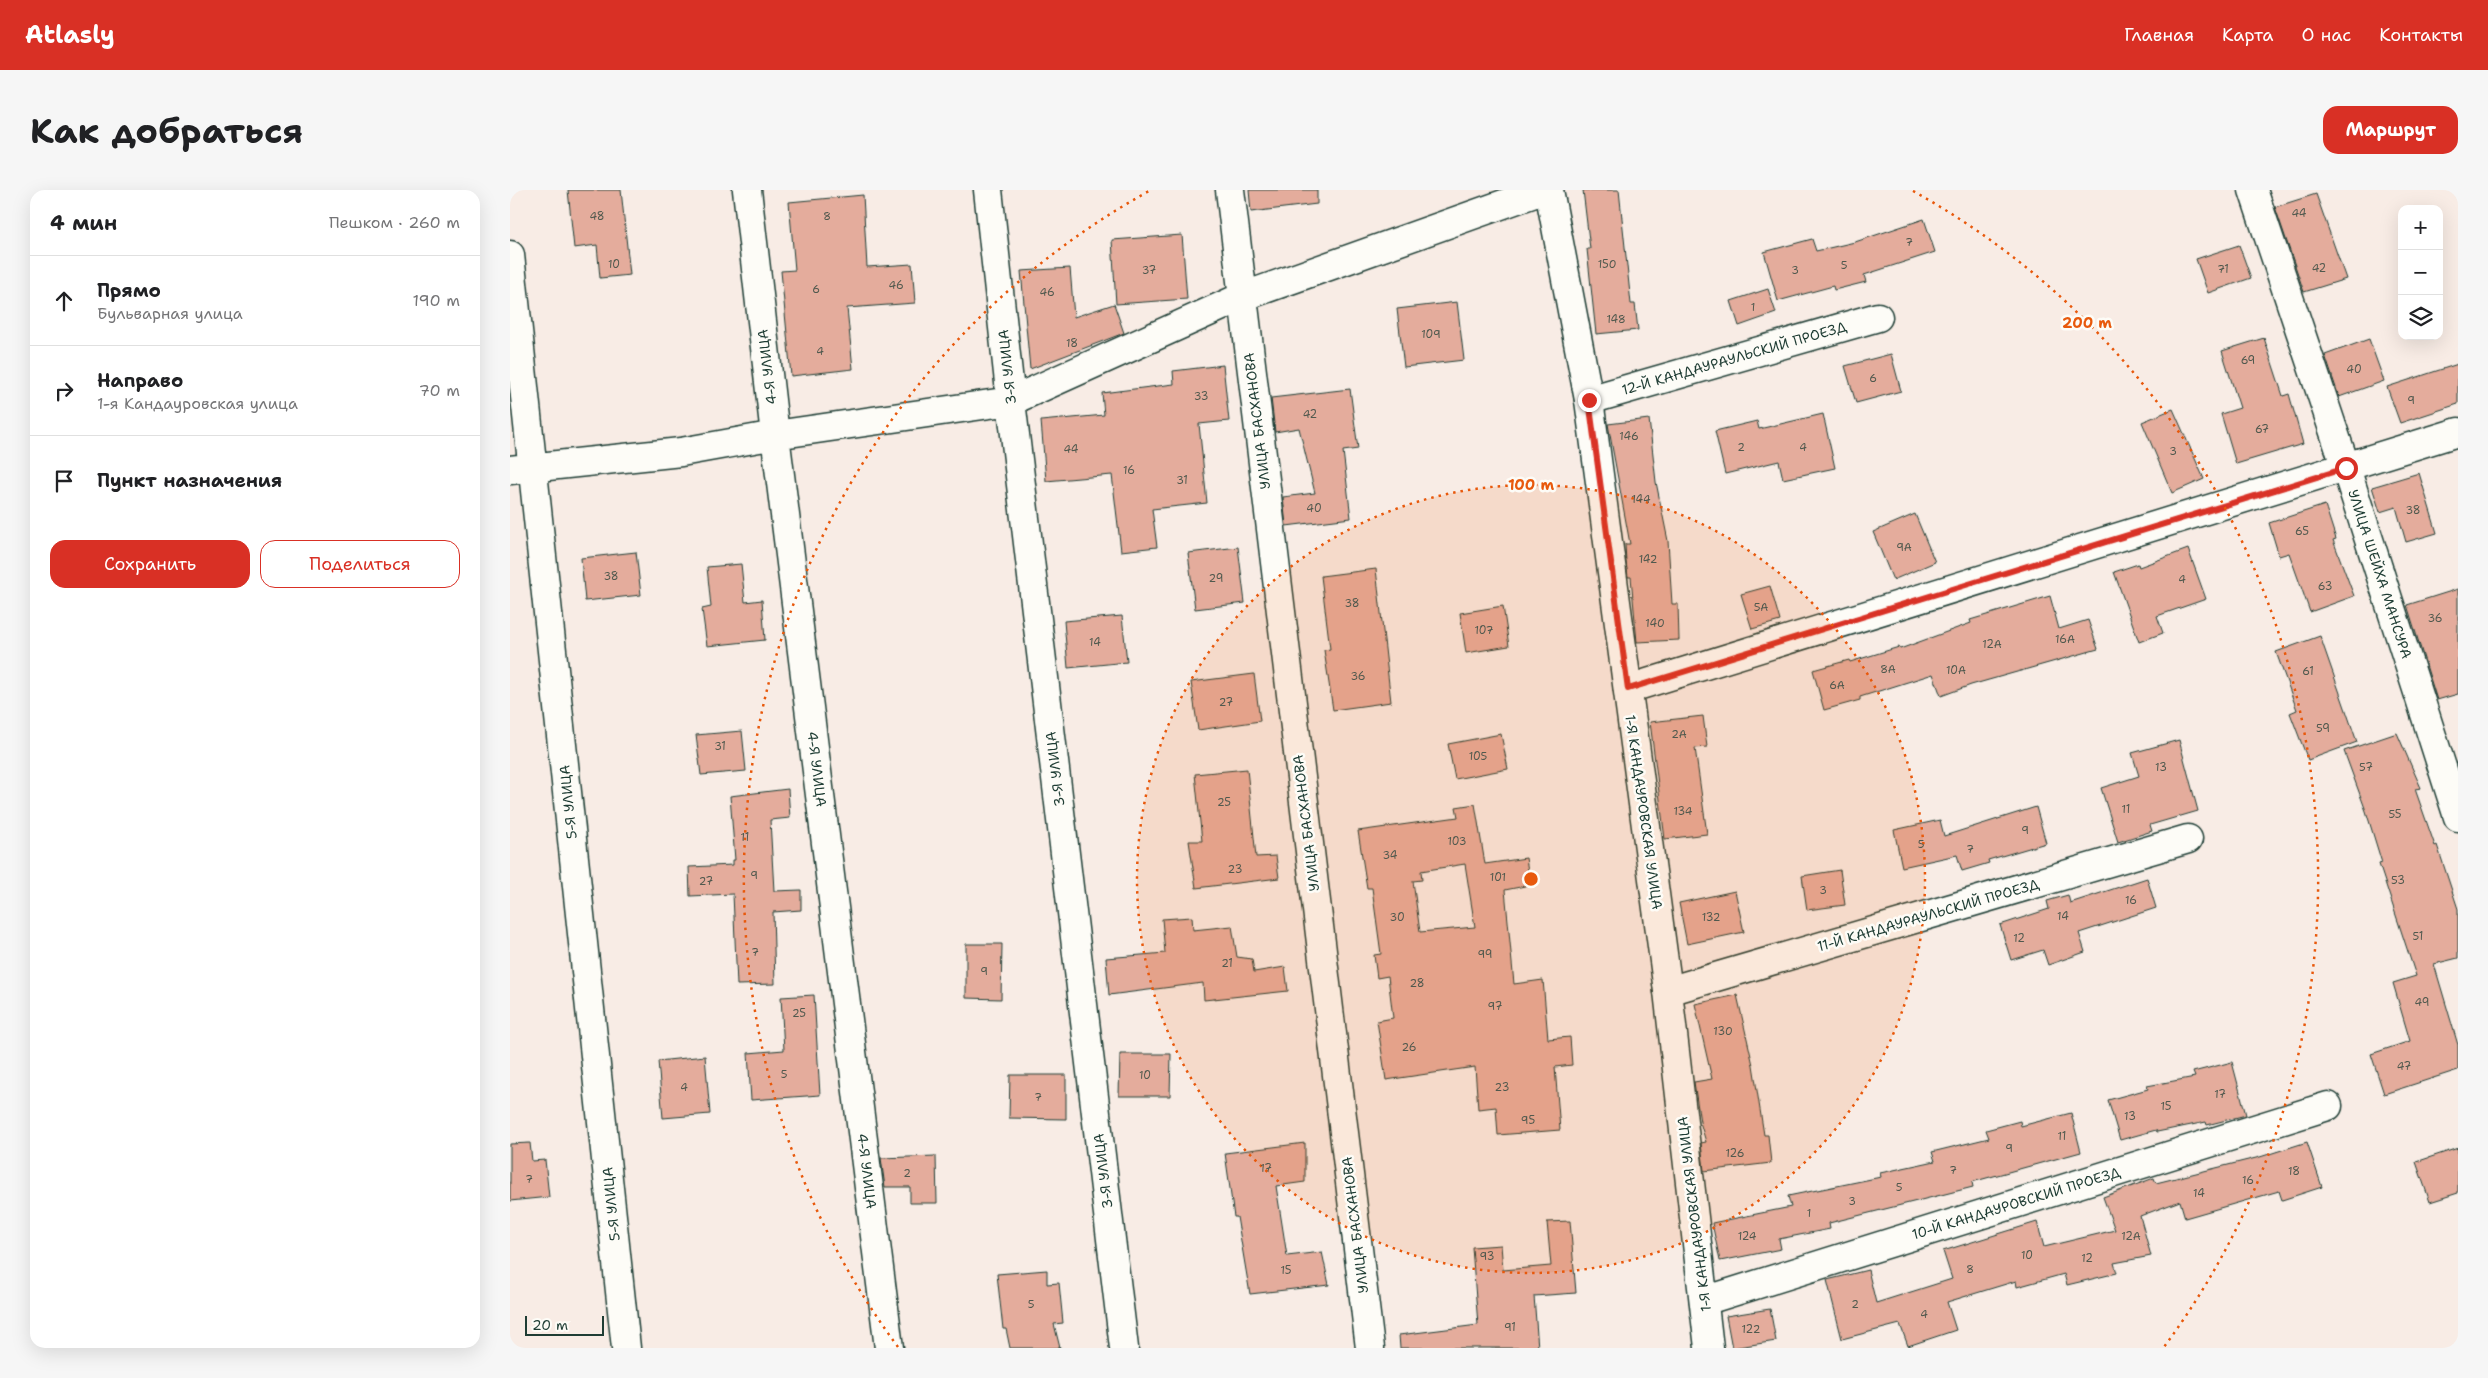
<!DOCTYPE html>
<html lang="ru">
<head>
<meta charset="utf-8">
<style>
  body { margin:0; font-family:"Shantell Sans",sans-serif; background:#f6f6f6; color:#202124 }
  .controls { position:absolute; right:15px; top:15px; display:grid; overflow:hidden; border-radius:10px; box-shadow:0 5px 20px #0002 }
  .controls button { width:45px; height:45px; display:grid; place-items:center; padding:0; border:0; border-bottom:1px solid #e0e0e0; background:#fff; color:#202124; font:25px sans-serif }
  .scale { position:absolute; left:15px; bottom:12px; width:79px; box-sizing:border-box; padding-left:5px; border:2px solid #1f3d34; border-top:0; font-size:14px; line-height:18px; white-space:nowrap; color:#1f3d34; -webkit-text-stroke:4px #fdfcf7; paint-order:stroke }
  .stop { position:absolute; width:15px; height:15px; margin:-11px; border:4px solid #d93025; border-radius:50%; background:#fff }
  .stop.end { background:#d93025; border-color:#fff; box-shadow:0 1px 5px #0008 }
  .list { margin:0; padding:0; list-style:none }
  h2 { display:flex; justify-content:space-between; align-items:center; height:65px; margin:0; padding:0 20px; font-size:21px }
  h2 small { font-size:16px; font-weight:400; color:#757577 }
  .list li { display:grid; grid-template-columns:32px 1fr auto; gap:15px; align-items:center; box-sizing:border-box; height:90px; padding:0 20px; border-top:1px solid #e0e0e0 }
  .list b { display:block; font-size:19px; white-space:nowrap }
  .list p { margin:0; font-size:16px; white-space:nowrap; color:#757577 }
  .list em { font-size:16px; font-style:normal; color:#757577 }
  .actions { display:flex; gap:10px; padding:15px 20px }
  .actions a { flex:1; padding:11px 0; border:1px solid #d93025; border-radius:15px; text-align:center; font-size:18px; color:#d93025 }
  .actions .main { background:#d93025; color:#fff }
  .icon { flex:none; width:28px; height:28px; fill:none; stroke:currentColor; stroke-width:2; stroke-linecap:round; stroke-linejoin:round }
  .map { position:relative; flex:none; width:1948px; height:1158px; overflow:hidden; border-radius:15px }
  header { display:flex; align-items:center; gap:30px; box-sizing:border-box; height:70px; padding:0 25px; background:#d93025; color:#fff }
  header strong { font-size:24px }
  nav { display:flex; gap:28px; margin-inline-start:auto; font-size:18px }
  .intro { display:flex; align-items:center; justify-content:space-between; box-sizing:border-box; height:120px; padding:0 30px }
  h1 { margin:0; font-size:35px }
  .button { padding:12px 22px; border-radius:15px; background:#d93025; color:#fff; font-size:18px; font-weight:700 }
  main { display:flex; gap:30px; padding:0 30px }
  aside { flex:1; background:#fff; border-radius:15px; box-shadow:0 5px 20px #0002 }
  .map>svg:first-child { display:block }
</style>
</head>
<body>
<header>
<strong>Atlasly</strong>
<nav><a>Главная</a><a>Карта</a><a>О нас</a><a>Контакты</a></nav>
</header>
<div class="intro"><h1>Как добраться</h1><a class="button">Маршрут</a></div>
<main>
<aside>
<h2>4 мин<small>Пешком · 260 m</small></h2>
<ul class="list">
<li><svg class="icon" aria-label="ahead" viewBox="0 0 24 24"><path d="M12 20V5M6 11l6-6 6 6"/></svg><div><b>Прямо</b><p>Бульварная улица</p></div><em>190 m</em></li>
<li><svg class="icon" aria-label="right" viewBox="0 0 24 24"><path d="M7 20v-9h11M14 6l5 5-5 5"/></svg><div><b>Направо</b><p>1-я Кандауровская улица</p></div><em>70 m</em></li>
<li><svg class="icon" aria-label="arrive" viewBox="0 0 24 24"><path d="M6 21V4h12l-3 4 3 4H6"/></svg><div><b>Пункт назначения</b></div></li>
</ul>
<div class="actions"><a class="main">Сохранить</a><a>Поделиться</a></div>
</aside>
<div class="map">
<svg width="1948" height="1158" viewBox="0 0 1948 1158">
  <rect width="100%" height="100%" fill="#f8ece5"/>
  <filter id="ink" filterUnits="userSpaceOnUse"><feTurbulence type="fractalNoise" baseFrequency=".02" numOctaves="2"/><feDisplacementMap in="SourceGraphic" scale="10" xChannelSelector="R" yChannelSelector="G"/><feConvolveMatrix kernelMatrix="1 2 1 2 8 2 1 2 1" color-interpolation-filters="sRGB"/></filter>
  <g filter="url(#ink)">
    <path fill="#e4ac9c" stroke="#1f3d34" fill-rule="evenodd" d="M 58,0 L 111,0 L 120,85 L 90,88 L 87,55 L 64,58 Z
      M 739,0 L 807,0 L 807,14 L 741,22 Z
      M 1073,0 L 1109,0 L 1121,114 L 1125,114 L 1128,140 L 1086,144 L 1077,59 L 1080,59 Z
      M 1806,4 L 1836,89 L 1794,102 L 1765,17 Z
      M 353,5 L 357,77 L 402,74 L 405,113 L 337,118 L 343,179 L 281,186 L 271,81 L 285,80 L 279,12 Z
      M 1414,29 L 1425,62 L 1354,85 L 1356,92 L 1324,100 L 1323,96 L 1268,111 L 1254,62 L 1302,49 L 1306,61 L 1345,52 Z
      M 672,45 L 677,109 L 606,114 L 602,50 Z
      M 1729,55 L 1741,88 L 1698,103 L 1686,69 Z
      M 560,78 L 564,127 L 604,114 L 614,143 L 520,179 L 511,81 Z
      M 1258,99 L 1266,123 L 1229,136 L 1221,111 Z
      M 947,112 L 954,170 L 894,177 L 887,119 Z
      M 1754,148 L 1773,206 L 1779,204 L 1793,254 L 1726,274 L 1711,224 L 1730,218 L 1712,161 Z
      M 1859,149 L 1874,191 L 1829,207 L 1815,165 Z
      M 1381,164 L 1391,201 L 1346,213 L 1335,176 Z
      M 1948,174 L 1948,214 L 1890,233 L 1877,197 Z
      M 713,175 L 719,231 L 689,234 L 697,313 L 642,319 L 647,357 L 611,361 L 602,285 L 536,291 L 531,231 L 594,225 L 592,203 L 664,194 L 663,181 Z
      M 840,199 L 848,259 L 833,261 L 841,328 L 776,336 L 773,307 L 805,303 L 789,238 L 765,242 L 761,208 Z
      M 1663,219 L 1694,289 L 1662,303 L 1632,232 Z
      M 1313,224 L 1325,278 L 1273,289 L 1269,271 L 1215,284 L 1205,241 L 1247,231 L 1249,239 Z
      M 1139,229 L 1146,292 L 1158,351 L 1162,414 L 1168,414 L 1169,450 L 1127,452 L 1121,387 L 1118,387 L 1116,372 L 1115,354 L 1120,354 L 1098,234 Z
      M 1909,283 L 1927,343 L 1896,352 L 1886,317 L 1870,322 L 1862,297 Z
      M 1815,315 L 1826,349 L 1823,350 L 1844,406 L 1800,422 L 1779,363 L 1769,366 L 1759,333 Z
      M 1405,324 L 1425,372 L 1383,390 L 1363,342 Z
      M 728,357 L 735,413 L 685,419 L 678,363 Z
      M 1678,359 L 1696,409 L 1647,426 L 1653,443 L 1629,452 L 1604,382 L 1628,374 L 1629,377 Z
      M 126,362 L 131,405 L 75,411 L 71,368 Z
      M 231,374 L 235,412 L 252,410 L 255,450 L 197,456 L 192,419 L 201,417 L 197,377 Z
      M 866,379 L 881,512 L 823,520 L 814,460 L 820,459 L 811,386 Z
      M 1260,396 L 1270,431 L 1242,439 L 1231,404 Z
      M 1948,399 L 1948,504 L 1927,510 L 1897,415 Z
      M 1540,406 L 1549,439 L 1578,430 L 1588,459 L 1461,495 L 1431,506 L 1423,484 L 1350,507 L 1350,510 L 1314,520 L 1303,480 L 1339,470 L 1340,472 L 1389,457 L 1390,459 L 1461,433 L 1460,430 Z
      M 993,416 L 999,456 L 956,463 L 950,423 Z
      M 612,426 L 617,472 L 558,478 L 554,431 Z
      M 1810,446 L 1847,552 L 1798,570 L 1780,523 L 1787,520 L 1766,462 Z
      M 744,484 L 750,531 L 688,540 L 681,492 Z
      M 1193,526 L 1197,557 L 1185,558 L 1197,644 L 1155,649 L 1140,532 Z
      M 232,541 L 236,581 L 191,585 L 186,545 Z
      M 1887,543 L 1911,598 L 1905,599 L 1925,656 L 1927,655 L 1948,719 L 1948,768 L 1924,774 L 1948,855 L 1948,880 L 1874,904 L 1861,864 L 1900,851 L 1883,793 L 1906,786 L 1869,674 L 1872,673 L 1856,621 L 1834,561 Z
      M 991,544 L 998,579 L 945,589 L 938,554 Z
      M 1669,550 L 1688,621 L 1640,635 L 1642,641 L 1608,652 L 1591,598 L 1629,586 L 1622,563 Z
      M 737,579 L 746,667 L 766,666 L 769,688 L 686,698 L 679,651 L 692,651 L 685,584 Z
      M 278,599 L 280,628 L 260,630 L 264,701 L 291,700 L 291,720 L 263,722 L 265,794 L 227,795 L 223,704 L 180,706 L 179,677 L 223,675 L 223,670 L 225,670 L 220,606 Z
      M 965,614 L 975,674 L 1016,668 L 1020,695 L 995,700 L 1004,794 L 1033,790 L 1038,849 L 1060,847 L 1062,875 L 1045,877 L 1050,940 L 988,945 L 986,917 L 968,919 L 965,877 L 876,890 L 867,831 L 883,828 L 878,786 L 867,788 L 864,765 L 871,764 L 862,698 L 857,698 L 848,641 L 948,627 L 946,617 ZM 955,674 L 965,737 L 910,742 L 903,691 L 912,690 L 911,681 Z
      M 1526,617 L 1536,653 L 1478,670 L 1479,673 L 1452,681 L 1447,665 L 1392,677 L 1384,640 L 1430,630 L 1434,646 Z
      M 1330,680 L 1335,715 L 1297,720 L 1292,686 Z
      M 1637,688 L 1646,718 L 1569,743 L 1575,762 L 1538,775 L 1533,760 L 1501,770 L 1490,735 L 1539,719 L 1537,711 L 1558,705 L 1560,713 Z
      M 1225,701 L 1234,742 L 1177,754 L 1169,713 Z
      M 682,727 L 683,740 L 722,736 L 727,767 L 742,769 L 744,782 L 775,777 L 778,801 L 694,810 L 693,793 L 599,805 L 596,768 L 655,763 L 652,729 Z
      M 456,754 L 492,754 L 491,809 L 456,808 Z
      M 304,805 L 310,905 L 241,910 L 238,863 L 274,860 L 271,807 Z
      M 1227,805 L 1243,875 L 1254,945 L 1258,945 L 1261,973 L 1194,981 L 1191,953 L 1196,952 L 1190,932 L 1184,892 L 1202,889 L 1185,814 Z
      M 610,864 L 661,864 L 660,906 L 609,906 Z
      M 195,866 L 200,924 L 153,928 L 148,871 Z
      M 1722,872 L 1736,925 L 1697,935 L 1696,932 L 1647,942 L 1646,940 L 1610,950 L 1598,910 L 1638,899 L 1637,896 L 1685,887 L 1683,882 Z
      M 500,885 L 556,885 L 556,929 L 499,928 Z
      M 1561,923 L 1571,962 L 1462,992 L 1463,997 L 1319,1033 L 1320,1039 L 1269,1049 L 1271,1059 L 1210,1071 L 1202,1033 L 1281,1017 L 1278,1006 L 1371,987 L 1370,983 L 1425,971 L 1422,962 L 1479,948 L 1476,940 L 1510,931 L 1511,936 Z
      M 1797,952 L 1812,997 L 1772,1010 L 1769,1001 L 1675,1028 L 1670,1011 L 1630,1026 L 1641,1066 L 1604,1073 L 1607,1083 L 1557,1095 L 1554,1084 L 1507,1097 L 1506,1091 L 1437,1112 L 1446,1140 L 1398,1156 L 1390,1134 L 1332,1149 L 1317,1090 L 1358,1080 L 1366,1113 L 1442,1089 L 1433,1061 L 1527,1032 L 1534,1057 L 1605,1040 L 1593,1007 L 1644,988 L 1646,993 L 1750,967 Z
      M 20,953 L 22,971 L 35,970 L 39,1007 L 0,1011 L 0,954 Z
      M 795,953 L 795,992 L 766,996 L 777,1066 L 812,1062 L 819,1095 L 740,1104 L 727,1027 L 724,1027 L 715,963 Z
      M 1948,958 L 1948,1003 L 1920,1012 L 1906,972 Z
      M 426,966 L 427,1013 L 400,1013 L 400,997 L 375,997 L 371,968 Z
      M 1060,1031 L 1066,1103 L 1024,1106 L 1028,1158 L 890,1158 L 889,1145 L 968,1135 L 962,1057 L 991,1055 L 993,1080 L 1041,1076 L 1037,1032 Z
      M 537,1080 L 537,1094 L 549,1093 L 553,1133 L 544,1134 L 550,1158 L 500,1158 L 496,1139 L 493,1139 L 487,1084 Z
      M 1260,1119 L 1266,1151 L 1222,1158 L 1216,1126 Z"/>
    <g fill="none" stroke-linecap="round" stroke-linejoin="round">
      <g stroke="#1f3d34" stroke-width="31">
        <path id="street" d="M 237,0 L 265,245 L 379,1158
          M 478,0 L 501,211 L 614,1158
          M 720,0 L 860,1158
          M 1743,0 L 1836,278 L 1948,627
          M 0,65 L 116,1158
          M 1079,210 L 1368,127
          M 0,280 L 171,262 L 265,245 L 501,211 L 732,107 L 1033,0
          M 1118,499 L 1948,242
          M 1158,801 L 1678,649
          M 1194,1111 L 1818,916"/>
      </g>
      <g stroke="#1f3d34" stroke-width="31">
        <path id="secondary" d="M 1039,0 L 1079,210 L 1158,801 L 1199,1158"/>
      </g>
      <use href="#street" stroke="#fdfcf7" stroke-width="28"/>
      <use href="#secondary" stroke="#fdfcf7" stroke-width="28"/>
    </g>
  </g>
  <g fill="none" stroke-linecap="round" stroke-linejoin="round" filter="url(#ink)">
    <path stroke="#d93025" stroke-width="6" d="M 1079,210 L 1118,499 L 1836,278"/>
  </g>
  <circle cx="1021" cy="689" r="394" fill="#e8590c" fill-opacity=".12"/>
  <g fill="none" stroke="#e8590c" stroke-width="2.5" stroke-dasharray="2.5 5">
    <circle cx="1021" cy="689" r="394"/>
    <path d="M388 1157A787 787 0 0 1 639 1M1403 1A787 787 0 0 1 1654 1157"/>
  </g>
  <g text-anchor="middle" stroke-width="5" stroke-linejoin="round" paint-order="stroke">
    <g font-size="11" fill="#50594e">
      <text x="1789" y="27">44</text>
      <text x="87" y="30">48</text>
      <text x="317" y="30">8</text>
      <text x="1399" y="56">7</text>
      <text x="104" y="78">10</text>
      <text x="1097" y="78">150</text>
      <text x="1334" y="79">5</text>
      <text x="1809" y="82">42</text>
      <text x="1713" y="83">71</text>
      <text x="639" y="84">37</text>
      <text x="1285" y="84">3</text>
      <text x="386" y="99">46</text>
      <text x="306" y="103">6</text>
      <text x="537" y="106">46</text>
      <text x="1243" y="121">1</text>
      <text x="1106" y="133">148</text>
      <text x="921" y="148">109</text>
      <text x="562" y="157">18</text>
      <text x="310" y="165">4</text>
      <text x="1738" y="174">69</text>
      <text x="1844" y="183">40</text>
      <text x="1363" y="192">6</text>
      <text x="691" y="210">33</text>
      <text x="1901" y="214">9</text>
      <text x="800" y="228">42</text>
      <text x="1752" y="243">67</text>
      <text x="1119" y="250">146</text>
      <text x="1231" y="261">2</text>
      <text x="1293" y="261">4</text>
      <text x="561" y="263">44</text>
      <text x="1663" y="265">3</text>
      <text x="619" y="284">16</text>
      <text x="672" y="294">31</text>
      <text x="1131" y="313">144</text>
      <text x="804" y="322">40</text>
      <text x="1903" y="324">38</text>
      <text x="1792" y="345">65</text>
      <text x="1394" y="361">9А</text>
      <text x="1138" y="373">142</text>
      <text x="101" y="390">38</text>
      <text x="706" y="392">29</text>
      <text x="1672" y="393">4</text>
      <text x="1815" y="400">63</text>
      <text x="842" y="417">38</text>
      <text x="1251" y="421">5А</text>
      <text x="1925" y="432">36</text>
      <text x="1145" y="437">140</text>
      <text x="974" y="444">107</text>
      <text x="1555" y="453">16А</text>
      <text x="585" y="456">14</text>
      <text x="1482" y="458">12А</text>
      <text x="1378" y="483">8А</text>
      <text x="1446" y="484">10А</text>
      <text x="1798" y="485">61</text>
      <text x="848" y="490">36</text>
      <text x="1327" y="499">6А</text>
      <text x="716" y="516">27</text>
      <text x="1813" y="542">59</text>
      <text x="1169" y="548">2А</text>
      <text x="210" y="560">31</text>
      <text x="968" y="570">105</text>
      <text x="1651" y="581">13</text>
      <text x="1856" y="581">57</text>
      <text x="714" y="616">25</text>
      <text x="1616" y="623">11</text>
      <text x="1173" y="625">134</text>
      <text x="1885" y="628">55</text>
      <text x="1515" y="644">9</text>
      <text x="235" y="651">11</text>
      <text x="947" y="655">103</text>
      <text x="1411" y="658">5</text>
      <text x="1460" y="663">7</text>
      <text x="880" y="669">34</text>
      <text x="725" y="683">23</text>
      <text x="244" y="689">9</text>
      <text x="988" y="691">101</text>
      <text x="1888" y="694">53</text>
      <text x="196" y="695">27</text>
      <text x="1313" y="704">3</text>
      <text x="1621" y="714">16</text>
      <text x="1553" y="730">14</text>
      <text x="887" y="731">30</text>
      <text x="1201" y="731">132</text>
      <text x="1908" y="750">51</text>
      <text x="1509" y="752">12</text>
      <text x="245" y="766">7</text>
      <text x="975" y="768">99</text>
      <text x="717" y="777">21</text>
      <text x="474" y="785">9</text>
      <text x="907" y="797">28</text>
      <text x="1912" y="816">49</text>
      <text x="985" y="820">97</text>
      <text x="289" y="827">25</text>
      <text x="1213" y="845">130</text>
      <text x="899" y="861">26</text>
      <text x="1894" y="880">47</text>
      <text x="274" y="888">5</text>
      <text x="635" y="889">10</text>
      <text x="174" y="901">4</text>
      <text x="992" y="901">23</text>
      <text x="1710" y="908">17</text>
      <text x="528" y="911">7</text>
      <text x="1656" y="920">15</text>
      <text x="1620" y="930">13</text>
      <text x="1018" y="934">95</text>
      <text x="1552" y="950">11</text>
      <text x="1499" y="962">9</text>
      <text x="1225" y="967">126</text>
      <text x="756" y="982">17</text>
      <text x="1443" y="984">7</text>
      <text x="1784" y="985">18</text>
      <text x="397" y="987">2</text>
      <text x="19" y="993">7</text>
      <text x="1738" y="994">16</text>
      <text x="1389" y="1001">5</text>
      <text x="1689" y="1007">14</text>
      <text x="1342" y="1015">3</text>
      <text x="1299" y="1027">1</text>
      <text x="1237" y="1050">124</text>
      <text x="1621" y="1050">12А</text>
      <text x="1517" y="1069">10</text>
      <text x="977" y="1070">93</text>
      <text x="1577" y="1072">12</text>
      <text x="1460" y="1083">8</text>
      <text x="776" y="1084">15</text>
      <text x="521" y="1118">5</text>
      <text x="1345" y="1118">2</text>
      <text x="1414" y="1128">4</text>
      <text x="1000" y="1141">91</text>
      <text x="1241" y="1143">122</text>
    </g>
    <g font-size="14" fill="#1f3d34" stroke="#fdfcf7">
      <text transform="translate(1224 168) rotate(-16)" y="5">12-Й КАНДАУРАУЛЬСКИЙ ПРОЕЗД</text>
      <text transform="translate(257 177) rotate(-97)" y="5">4-Я УЛИЦА</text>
      <text transform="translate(497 177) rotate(-96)" y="5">3-Я УЛИЦА</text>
      <text transform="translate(747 231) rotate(-97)" y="5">УЛИЦА БАСХАНОВА</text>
      <text transform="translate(1870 384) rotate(72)" y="5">УЛИЦА ШЕЙХА МАНСУРА</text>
      <text transform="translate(307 579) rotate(83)" y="5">4-Я УЛИЦА</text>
      <text transform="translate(545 579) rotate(-97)" y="5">3-Я УЛИЦА</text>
      <text transform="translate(58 612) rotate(-96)" y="5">5-Я УЛИЦА</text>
      <text transform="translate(1134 622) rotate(82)" y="5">1-Я КАНДАУРОВСКАЯ УЛИЦА</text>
      <text transform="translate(796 633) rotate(-97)" y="5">УЛИЦА БАСХАНОВА</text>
      <text transform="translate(1418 725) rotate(-16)" y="5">11-Й КАНДАУРАУЛЬСКИЙ ПРОЕЗД</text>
      <text transform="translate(357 981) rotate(83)" y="5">4-Я УЛИЦА</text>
      <text transform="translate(593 981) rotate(-97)" y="5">3-Я УЛИЦА</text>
      <text transform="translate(1506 1013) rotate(-17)" y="5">10-Й КАНДАУРОВСКИЙ ПРОЕЗД</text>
      <text transform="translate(101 1014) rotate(-96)" y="5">5-Я УЛИЦА</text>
      <text transform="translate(1184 1024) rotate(-97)" y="5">1-Я КАНДАУРОВСКАЯ УЛИЦА</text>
      <text transform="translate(845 1035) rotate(-97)" y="5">УЛИЦА БАСХАНОВА</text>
    </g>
  </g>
  <circle cx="1021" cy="689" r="8" fill="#e8590c" stroke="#fdfcf7" stroke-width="2.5"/>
  <g font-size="15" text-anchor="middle" font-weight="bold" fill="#e8590c" stroke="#fdfcf7" stroke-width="5" stroke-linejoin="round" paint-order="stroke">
    <text x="1577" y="138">200 m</text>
    <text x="1021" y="300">100 m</text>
  </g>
</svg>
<div class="controls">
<button>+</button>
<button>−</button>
<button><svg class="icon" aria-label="layers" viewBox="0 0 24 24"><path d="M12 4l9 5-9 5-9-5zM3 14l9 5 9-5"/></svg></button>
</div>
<div class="scale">20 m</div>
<div class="stop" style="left:1836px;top:278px"></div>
<div class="stop end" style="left:1079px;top:210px"></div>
</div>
</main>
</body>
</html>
